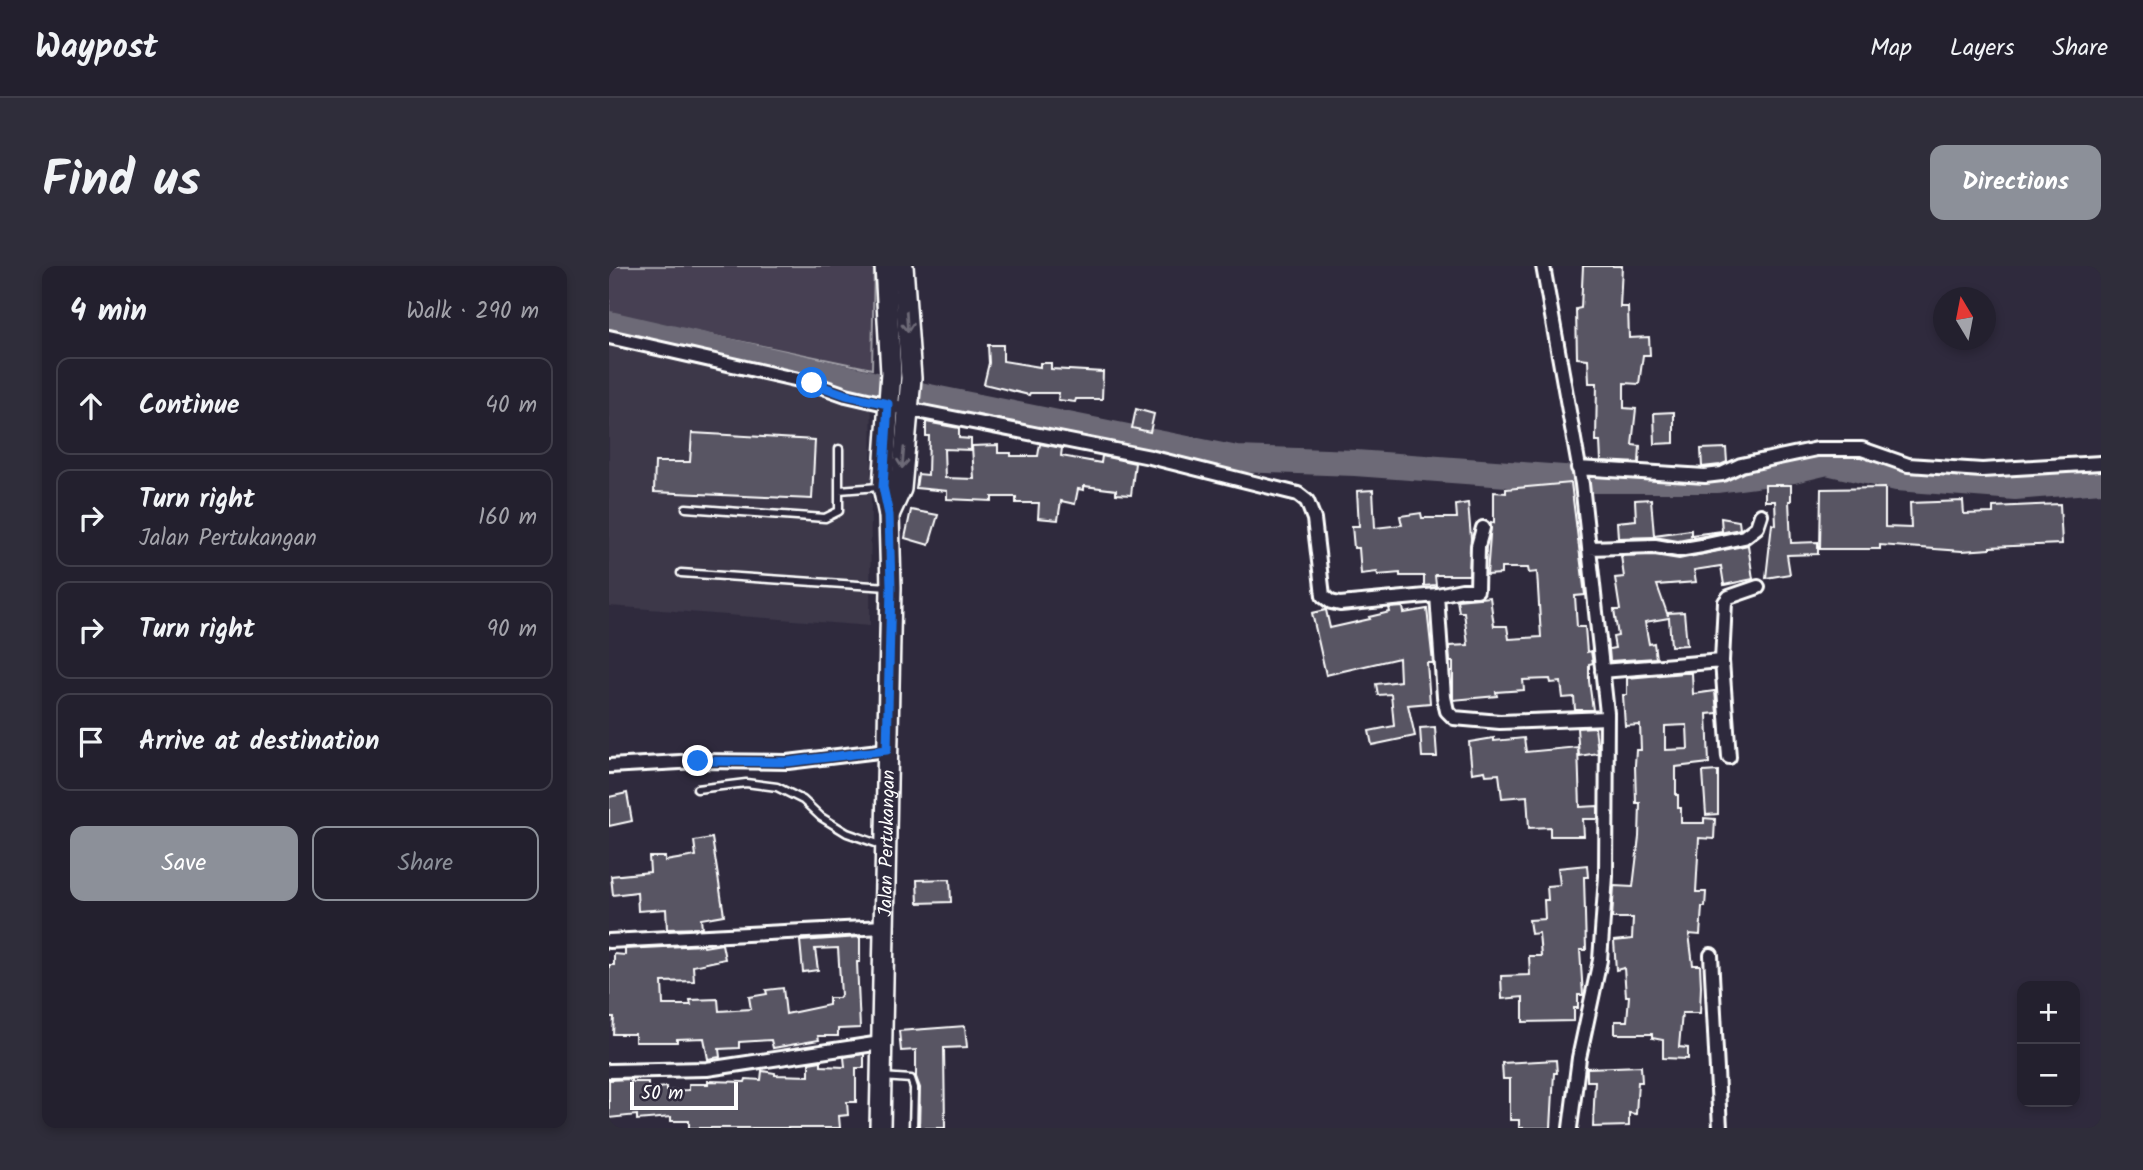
<!DOCTYPE html>
<html lang="en">
<head>
<meta charset="utf-8">
<style>
  body { margin:0; font-family:Kalam,sans-serif; background:#2f2d3a; color:#f1f3f6 }
  .controls { position:absolute; right:21px; bottom:21px; display:grid; overflow:hidden; border-radius:14px; box-shadow:0 4px 10px #0003 }
  .controls button { width:63px; height:63px; display:grid; place-items:center; padding:0; border:0; border-bottom:2px solid #403e4a; background:#23202e; color:#f1f3f6; font:35px sans-serif }
  .compass { position:absolute; left:1324px; top:21px; width:63px; height:63px; border-radius:50%; background:#23202e; box-shadow:0 4px 10px #0003; rotate:350deg }
  .scale { position:absolute; left:21px; bottom:18px; width:108px; box-sizing:border-box; padding-left:7px; border:4px solid #fff; border-top:0; font-size:19px; line-height:24px; white-space:nowrap; color:#fff; -webkit-text-stroke:5px #2f2a3d; paint-order:stroke }
  .stop { position:absolute; width:21px; height:21px; margin:-16px; border:5px solid #1a73e8; border-radius:50%; background:#fff }
  .stop.end { background:#1a73e8; border-color:#fff; box-shadow:0 2px 7px #0008 }
  .list { margin:0; padding:0; list-style:none }
  h2 { display:flex; justify-content:space-between; align-items:center; height:91px; margin:0; padding:0 28px; font-size:30px }
  h2 small { font-size:23px; font-weight:400; color:#a3a3aa }
  .list li { display:grid; grid-template-columns:46px 1fr auto; gap:21px; align-items:center; box-sizing:border-box; height:98px; margin:0 14px 14px; padding:0 14px; border:2px solid #403e4a; border-radius:14px }
  .list b { display:block; font-size:26px; white-space:nowrap }
  .list p { margin:0; font-size:23px; white-space:nowrap; color:#a3a3aa }
  .list em { font-size:23px; font-style:normal; color:#a3a3aa }
  .actions { display:flex; gap:14px; padding:21px 28px }
  .actions a { flex:1; padding:16px 0; border:2px solid #8c9099; border-radius:14px; text-align:center; font-size:24px; color:#8c9099 }
  .actions .main { background:#8c9099; color:#fff }
  .icon { flex:none; width:38px; height:38px; fill:none; stroke:currentColor; stroke-width:2; stroke-linecap:round; stroke-linejoin:round }
  .map { position:relative; flex:none; width:1492px; height:862px; overflow:hidden; border-radius:14px }
  header { display:flex; align-items:center; gap:42px; box-sizing:border-box; height:98px; padding:0 35px; background:#23202e; border-bottom:2px solid #403e4a }
  header strong { font-size:33px }
  nav { display:flex; gap:38px; margin-inline-start:auto; font-size:24px }
  .intro { display:flex; align-items:center; justify-content:space-between; box-sizing:border-box; height:168px; padding:0 42px }
  h1 { margin:0; font-size:49px }
  .button { padding:18px 32px; border-radius:14px; background:#8c9099; color:#fff; font-size:24px; font-weight:700 }
  main { display:flex; gap:42px; padding:0 42px }
  aside { flex:1; background:#23202e; border-radius:14px; box-shadow:0 4px 10px #0003 }
  .map>svg:first-child { display:block }
</style>
</head>
<body>
<header>
<strong>Waypost</strong>
<nav><a>Map</a><a>Layers</a><a>Share</a></nav>
</header>
<div class="intro"><h1>Find us</h1><a class="button">Directions</a></div>
<main>
<aside>
<h2>4 min<small>Walk · 290 m</small></h2>
<ul class="list">
<li><svg class="icon" aria-label="ahead" viewBox="0 0 24 24"><path d="M12 20V5M6 11l6-6 6 6"/></svg><div><b>Continue</b></div><em>40 m</em></li>
<li><svg class="icon" aria-label="right" viewBox="0 0 24 24"><path d="M7 20v-9h11M14 6l5 5-5 5"/></svg><div><b>Turn right</b><p>Jalan Pertukangan</p></div><em>160 m</em></li>
<li><svg class="icon" aria-label="right" viewBox="0 0 24 24"><path d="M7 20v-9h11M14 6l5 5-5 5"/></svg><div><b>Turn right</b></div><em>90 m</em></li>
<li><svg class="icon" aria-label="arrive" viewBox="0 0 24 24"><path d="M6 21V4h12l-3 4 3 4H6"/></svg><div><b>Arrive at destination</b></div></li>
</ul>
<div class="actions"><a class="main">Save</a><a>Share</a></div>
</aside>
<div class="map">
<svg width="1492" height="862" viewBox="0 0 1492 862">
  <rect width="100%" height="100%" fill="#2f2a3d"/>
  <filter id="ink" filterUnits="userSpaceOnUse"><feTurbulence type="fractalNoise" baseFrequency=".0143" numOctaves="2"/><feDisplacementMap in="SourceGraphic" scale="14" xChannelSelector="R" yChannelSelector="G"/><feConvolveMatrix kernelMatrix="1 2 1 2 8 2 1 2 1" color-interpolation-filters="sRGB"/></filter>
  <g filter="url(#ink)">
    <path fill="#3c3749" d="M 0,48 L 263,103 L 261,360 L 0,340 Z"/>
    <path fill="#464152" stroke="#a2a0a8" stroke-width="2" d="M 0,0 L 265,0 L 263,103 L 0,48 Z"/>
    <g fill="none" stroke-linecap="round" stroke-linejoin="round">
      <path stroke="#6d6a77" stroke-width="26" d="M 0,58 L 315,130 L 628,193 L 746,197 L 982,214 L 1107,214 L 1184,204 L 1218,196 L 1288,212 L 1406,221 L 1492,214"/>
    </g>
    <path fill="#595564" stroke="#fff" stroke-width="2" fill-rule="evenodd" d="M 974,0 L 1013,0 L 1011,41 L 1019,41 L 1020,72 L 1040,71 L 1041,89 L 1034,89 L 1030,118 L 1015,117 L 1015,142 L 1027,143 L 1023,179 L 1031,180 L 1030,197 L 992,195 L 991,175 L 987,175 L 988,117 L 980,117 L 979,93 L 968,92 L 967,43 L 972,42 Z
      M 379,79 L 394,79 L 394,95 L 431,101 L 431,97 L 442,97 L 442,103 L 494,106 L 493,133 L 467,133 L 466,136 L 449,134 L 450,127 L 421,127 L 420,129 L 375,118 L 380,97 Z
      M 527,143 L 545,148 L 541,166 L 523,162 Z
      M 1065,146 L 1065,177 L 1046,178 L 1045,147 Z
      M 317,156 L 350,162 L 350,172 L 362,173 L 362,184 L 335,183 L 336,212 L 365,213 L 363,180 L 389,179 L 389,187 L 402,187 L 402,190 L 429,190 L 431,178 L 453,182 L 452,190 L 492,197 L 493,190 L 526,197 L 522,229 L 507,228 L 507,224 L 475,220 L 475,224 L 469,223 L 466,238 L 452,235 L 449,254 L 429,252 L 430,237 L 407,237 L 407,231 L 383,231 L 383,235 L 338,233 L 338,225 L 307,222 L 309,208 L 319,209 L 320,170 L 317,170 Z
      M 83,167 L 206,174 L 203,233 L 45,226 L 46,196 L 81,196 Z
      M 1117,182 L 1118,196 L 1111,199 L 1093,201 L 1092,183 Z
      M 962,217 L 976,329 L 966,330 L 968,361 L 976,361 L 978,386 L 982,385 L 984,397 L 980,398 L 980,415 L 984,444 L 966,444 L 965,431 L 954,432 L 952,416 L 942,417 L 941,413 L 914,414 L 915,424 L 887,426 L 888,430 L 844,434 L 844,396 L 841,396 L 840,380 L 859,379 L 855,346 L 850,346 L 848,334 L 881,331 L 885,360 L 898,360 L 900,373 L 932,371 L 928,306 L 920,307 L 919,302 L 892,302 L 892,308 L 878,309 L 882,256 L 885,257 L 885,226 L 897,227 L 897,223 Z
      M 1156,219 L 1182,219 L 1182,235 L 1180,235 L 1182,277 L 1209,276 L 1209,288 L 1178,289 L 1181,308 L 1157,312 L 1163,258 L 1167,259 L 1166,235 L 1156,235 Z
      M 1276,222 L 1276,261 L 1302,262 L 1301,237 L 1354,235 L 1355,248 L 1384,247 L 1384,241 L 1451,238 L 1453,278 L 1381,281 L 1381,283 L 1353,285 L 1271,279 L 1271,283 L 1211,283 L 1212,223 Z
      M 764,224 L 766,262 L 793,259 L 791,250 L 812,247 L 813,252 L 848,252 L 847,239 L 859,237 L 862,272 L 860,309 L 826,309 L 827,319 L 815,320 L 815,310 L 791,310 L 791,307 L 769,309 L 768,306 L 752,308 L 750,282 L 745,282 L 743,260 L 750,260 L 748,225 Z
      M 1042,233 L 1045,269 L 1082,264 L 1082,269 L 1113,265 L 1112,252 L 1130,255 L 1131,263 L 1069,275 L 1046,271 L 1009,272 L 1008,256 L 1027,254 L 1026,234 Z
      M 302,244 L 329,249 L 320,279 L 296,272 Z
      M 1139,279 L 1144,313 L 1115,319 L 1112,300 L 1085,304 L 1087,316 L 1048,319 L 1059,350 L 1059,347 L 1075,346 L 1078,379 L 1062,380 L 1060,352 L 1036,356 L 1040,378 L 1045,377 L 1047,392 L 1001,395 L 1000,383 L 1006,382 L 1004,371 L 1009,370 L 1005,344 L 1011,344 L 1006,312 L 1015,311 L 1012,290 L 1045,289 L 1070,293 Z
      M 794,341 L 795,347 L 818,343 L 824,397 L 818,397 L 821,437 L 799,439 L 806,470 L 763,479 L 760,465 L 785,460 L 782,428 L 769,429 L 767,418 L 791,415 L 790,392 L 717,409 L 703,347 L 717,344 L 721,362 L 761,353 L 760,351 L 781,346 L 780,342 Z
      M 1075,407 L 1083,407 L 1084,428 L 1106,425 L 1108,447 L 1098,448 L 1100,497 L 1067,501 L 1067,529 L 1069,529 L 1069,542 L 1072,542 L 1072,557 L 1095,557 L 1095,552 L 1106,553 L 1105,573 L 1090,572 L 1087,626 L 1097,626 L 1096,641 L 1093,641 L 1091,669 L 1080,668 L 1084,699 L 1091,699 L 1092,720 L 1091,747 L 1073,747 L 1070,781 L 1079,782 L 1079,793 L 1054,792 L 1054,774 L 1043,772 L 1043,768 L 1006,768 L 1006,755 L 1018,755 L 1020,730 L 1017,730 L 1015,702 L 1007,704 L 1005,675 L 1023,673 L 1024,652 L 1003,652 L 1005,620 L 1024,621 L 1030,571 L 1031,537 L 1027,537 L 1026,499 L 1027,484 L 1032,484 L 1031,459 L 1016,460 L 1014,429 L 1018,429 L 1018,412 ZM 1078,459 L 1079,483 L 1056,484 L 1056,460 Z
      M 826,461 L 828,491 L 813,491 L 811,462 Z
      M 986,461 L 989,487 L 970,490 L 968,462 Z
      M 885,472 L 885,475 L 915,472 L 917,486 L 969,481 L 971,541 L 989,540 L 989,553 L 974,553 L 975,570 L 941,570 L 941,561 L 920,562 L 918,530 L 893,532 L 890,508 L 877,509 L 876,505 L 863,507 L 860,476 Z
      M 1109,505 L 1109,548 L 1097,549 L 1094,506 Z
      M 18,527 L 23,555 L 0,560 L 0,531 Z
      M 103,572 L 115,649 L 92,653 L 93,662 L 58,663 L 57,643 L 29,645 L 28,626 L 4,629 L 2,610 L 41,606 L 40,591 L 56,591 L 56,595 L 87,590 L 85,575 Z
      M 978,599 L 979,611 L 975,611 L 977,684 L 971,684 L 974,729 L 969,729 L 969,742 L 965,742 L 965,755 L 914,756 L 914,731 L 893,733 L 892,710 L 921,709 L 920,690 L 932,690 L 930,667 L 922,668 L 920,654 L 936,653 L 935,634 L 939,634 L 938,620 L 951,619 L 949,602 Z
      M 341,613 L 342,636 L 309,637 L 308,614 Z
      M 251,671 L 251,696 L 248,696 L 251,762 L 229,763 L 229,770 L 209,770 L 210,774 L 164,782 L 162,774 L 130,776 L 130,782 L 110,783 L 111,791 L 99,793 L 95,772 L 68,773 L 68,776 L 26,776 L 26,768 L 4,768 L 5,751 L 0,751 L 0,699 L 5,699 L 5,688 L 16,689 L 16,683 L 94,679 L 95,681 L 113,678 L 116,693 L 84,700 L 85,715 L 53,716 L 54,739 L 82,739 L 81,734 L 109,733 L 110,745 L 142,743 L 140,731 L 158,728 L 157,724 L 174,722 L 177,748 L 220,739 L 220,732 L 230,732 L 232,729 L 229,682 L 206,683 L 209,704 L 194,706 L 191,675 Z
      M 356,760 L 358,781 L 335,782 L 336,862 L 310,862 L 311,822 L 307,811 L 307,784 L 292,785 L 290,765 Z
      M 255,788 L 255,802 L 247,802 L 247,836 L 238,836 L 239,849 L 230,850 L 231,862 L 80,862 L 80,855 L 62,855 L 62,851 L 28,854 L 28,849 L 0,852 L 0,814 L 22,813 L 22,816 L 39,816 L 39,823 L 57,821 L 57,825 L 80,824 L 80,818 L 99,818 L 99,815 L 136,816 L 137,813 L 152,814 L 153,805 L 166,807 L 166,809 L 200,810 L 200,797 L 212,795 L 212,800 L 236,801 L 235,791 Z
      M 947,794 L 948,807 L 945,807 L 942,862 L 910,862 L 910,854 L 901,854 L 901,813 L 894,813 L 893,797 Z
      M 1032,800 L 1033,816 L 1029,816 L 1027,848 L 1020,847 L 1020,860 L 984,861 L 986,815 L 978,815 L 978,802 Z"/>
    <g fill="none" stroke-linecap="round" stroke-linejoin="round">
      <g stroke="#fff" stroke-width="11">
        <path id="lane" d="M 230,224 L 270,221
          M 77,242 L 216,252 L 230,245 L 230,183
          M 72,307 L 279,321
          M 88,523 L 137,517 L 168,521 L 194,534 L 212,551 L 238,567 L 275,580
          M 273,811 L 302,813 L 305,822 L 304,862"/>
      </g>
      <g stroke="#fff" stroke-width="18">
        <path id="street" d="M 934,0 L 973,218 L 998,447 L 997,610 L 991,694 L 970,792 L 961,862
          M 0,71 L 203,117 L 237,129 L 298,143 L 541,191 L 689,228 L 698,235 L 705,253 L 714,330 L 722,336 L 731,338 L 828,329 L 835,431 L 838,445 L 845,452 L 891,456 L 998,452
          M 969,202 L 1096,210 L 1113,208 L 1132,199 L 1208,183 L 1253,183 L 1299,199 L 1373,204 L 1492,197
          M 980,282 L 1046,280 L 1069,284 L 1093,280 L 1135,271 L 1148,261 L 1152,249
          M 828,329 L 853,324 L 868,324 L 869,280 L 874,262
          M 1113,395 L 1120,491
          M 993,405 L 1113,395 L 1116,336 L 1120,331 L 1149,321
          M 0,500 L 89,495 L 179,496 L 278,484
          M 0,675 L 275,661
          M 1102,689 L 1111,862
          M 0,805 L 98,803 L 272,777"/>
      </g>
      <g stroke="#fff" stroke-width="24">
        <g id="primary">
          <path d="M 280,249 L 292,223 L 302,112 L 294,0"/>
          <path id="s1" d="M 271,862 L 282,321 L 280,249 L 274,221 L 282,107 L 276,0"/>
        </g>
      </g>
      <use href="#lane" stroke="#2f2a3d" stroke-width="6"/>
      <use href="#street" stroke="#2f2a3d" stroke-width="12"/>
      <use href="#primary" stroke="#2f2a3d" stroke-width="19"/>
    </g>
    <defs><path id="oneway-shaft" d="M-6 0H5M1.5-3L5.5 0L1.5 3" fill="none" stroke-width="1.6" stroke-linecap="round" stroke-linejoin="round" transform="scale(1.75)"/></defs>
    <g stroke="#6d6a77">
      <use href="#oneway-shaft" transform="translate(298 56) rotate(86)"/>
      <use href="#oneway-shaft" transform="translate(294 192) rotate(95)"/>
    </g>
  </g>
  <g fill="none" stroke-linecap="round" stroke-linejoin="round" filter="url(#ink)">
    <path stroke="#1a73e8" stroke-width="9" d="M 89,495 L 179,496 L 278,484 L 282,321 L 280,249 L 274,221 L 279,138 L 237,129 L 203,117"/>
  </g>
  <g text-anchor="middle" stroke-width="6" stroke-linejoin="round" paint-order="stroke">
    <g font-size="19" fill="#fff" stroke="#2f2a3d">
      <text dy="7" stroke="none"><textPath href="#s1" startOffset="285">Jalan Pertukangan</textPath></text>
    </g>
  </g>
</svg>
<div class="controls">
<button>+</button>
<button>−</button>
</div>
<svg class="compass" viewBox="-18 -18 36 36"><path d="M0-13l5 13h-10z" fill="#e53935"/><path d="M0 13l5-13h-10z" fill="#a3a3aa"/></svg>
<div class="scale">50 m</div>
<div class="stop" style="left:203px;top:117px"></div>
<div class="stop end" style="left:89px;top:495px"></div>
</div>
</main>
</body>
</html>
